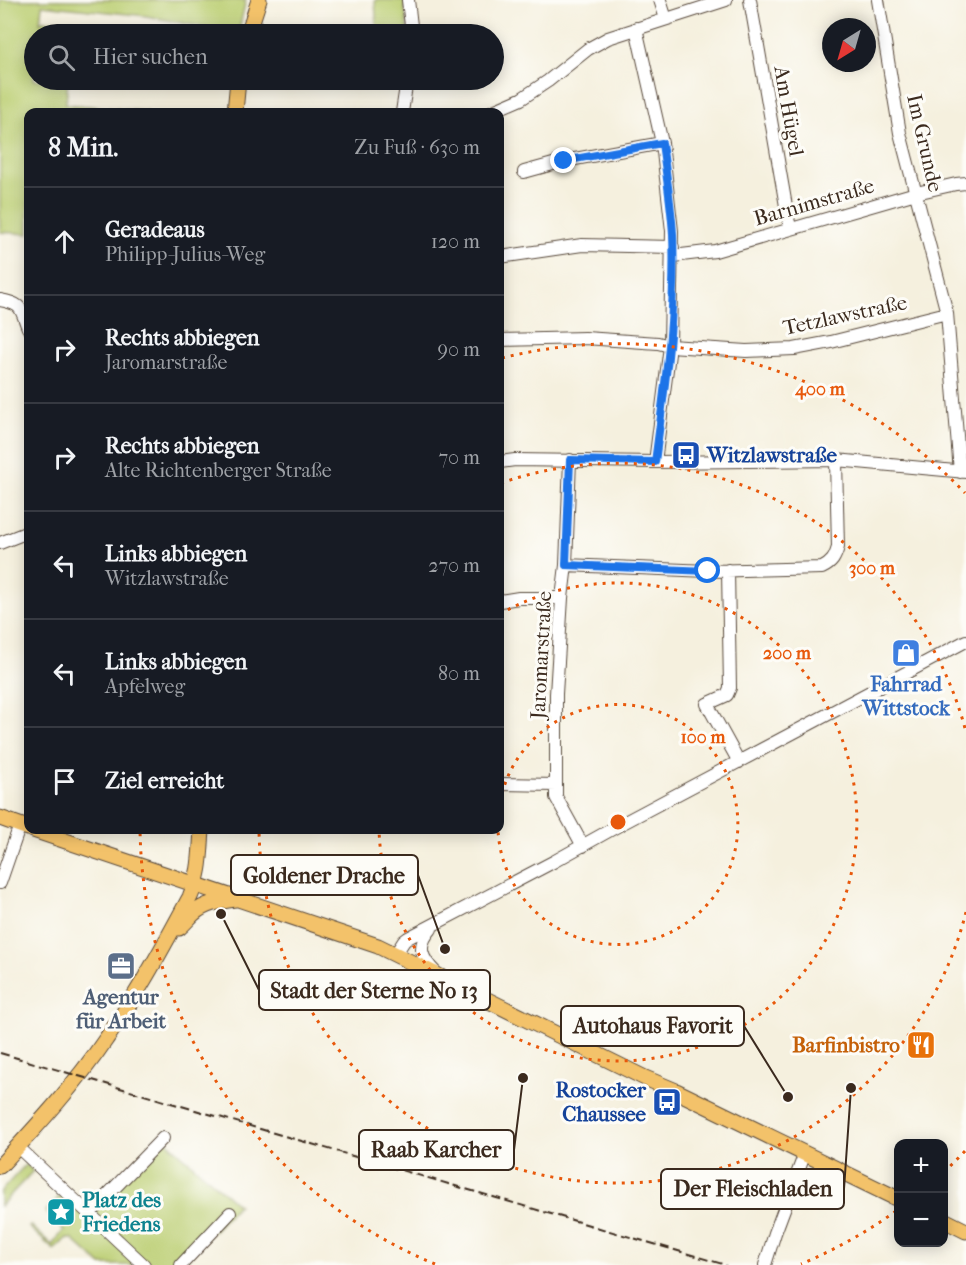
<!DOCTYPE html>
<html lang="de">
<head>
<meta charset="utf-8">
<style>
  body { margin:0; font-family:"IM FELL French Canon",serif; background:#20242c; color:#f1f3f6 }
  .controls { position:absolute; right:18px; bottom:18px; display:grid; overflow:hidden; border-radius:12px; box-shadow:0 3px 15px #0003 }
  .controls button { width:54px; height:54px; display:grid; place-items:center; padding:0; border:0; border-bottom:2px solid #363941; background:#171b24; color:#f1f3f6; font:30px sans-serif }
  .compass { position:absolute; left:822px; top:18px; width:54px; height:54px; border-radius:50%; background:#171b24; box-shadow:0 3px 15px #0003; rotate:217deg }
  .stop { position:absolute; width:18px; height:18px; margin:-14px; border:4px solid #1a73e8; border-radius:50%; background:#fff }
  .stop.end { background:#1a73e8; border-color:#fff; box-shadow:0 2px 6px #0008 }
  .list { margin:0; padding:0; list-style:none }
  h2 { display:flex; justify-content:space-between; align-items:center; height:78px; margin:0; padding:0 24px; font-size:26px }
  h2 small { font-size:20px; font-weight:400; color:#9ea1a6 }
  .list li { display:grid; grid-template-columns:39px 1fr auto; gap:18px; align-items:center; box-sizing:border-box; height:108px; padding:0 24px; border-top:2px solid #363941 }
  .list b { display:block; font-size:22px; white-space:nowrap }
  .list p { margin:0; font-size:20px; white-space:nowrap; color:#9ea1a6 }
  .list em { font-size:20px; font-style:normal; color:#9ea1a6 }
  .icon { flex:none; width:33px; height:33px; fill:none; stroke:currentColor; stroke-width:2; stroke-linecap:round; stroke-linejoin:round }
  .map { position:relative; flex:none; width:966px; height:1265px; overflow:hidden }
  .search { position:absolute; background:#171b24; box-shadow:0 3px 15px #0003; left:24px; top:24px; width:480px; height:66px; display:flex; align-items:center; gap:15px; box-sizing:border-box; padding:0 21px; border-radius:33px; color:#9ea1a6; font-size:22px }
  .panel { position:absolute; background:#171b24; box-shadow:0 3px 15px #0003; left:24px; top:108px; width:480px; height:726px; border-radius:12px }
  .map>svg:first-child { display:block }
</style>
</head>
<body>
<div class="map">
<svg width="966" height="1265" viewBox="0 0 966 1265">
  <rect width="100%" height="100%" fill="#fdfcf7"/>
  <filter id="ink" filterUnits="userSpaceOnUse"><feTurbulence type="fractalNoise" baseFrequency=".0167" numOctaves="2"/><feDisplacementMap in="SourceGraphic" scale="12" xChannelSelector="R" yChannelSelector="G"/><feConvolveMatrix kernelMatrix="1 2 1 2 8 2 1 2 1" color-interpolation-filters="sRGB"/></filter>
  <filter id="wash" filterUnits="userSpaceOnUse"><feTurbulence type="fractalNoise" baseFrequency=".008" numOctaves="4" result="noise"/><feDisplacementMap in="SourceGraphic" scale="24" xChannelSelector="R" yChannelSelector="G"/><feGaussianBlur stdDeviation="1.35" result="paint"/><feColorMatrix in="noise" values="0 0 0 0 0 0 0 0 0 0 0 0 0 0 0 0 0 1.4 0 .05"/><feComposite in="paint" operator="in"/></filter>
  <g filter="url(#wash)">
    <rect width="100%" height="100%" fill="#f5f0de"/>
    <path fill="#bacd70" stroke="#7a7c47" stroke-width="1.5" d="M 0,0 L 246,0 L 238,34 L 146,16 L 42,5 L 40,23 L 42,21 L 73,21 L 72,34 L 34,34 L 34,80 L 68,80 L 66,104 L 148,112 L 28,112 L 28,234 L 0,232 Z
      M 375,0 L 404,0 L 408,34 L 377,34 Z
      M 163,1138 L 238,1205 L 181,1265 L 144,1265 L 89,1214 Z
      M 26,1164 L 33,1171 L 0,1206 L 0,1192 Z
      M 62,1197 L 67,1199 L 139,1265 L 101,1265 L 72,1239 L 66,1239 L 54,1250 L 29,1227 L 31,1226 L 52,1245 L 64,1230 L 45,1212 L 58,1198 Z"/>
  </g>
  <g filter="url(#ink)">
    <g fill="none" stroke-linecap="round" stroke-linejoin="round">
      <g stroke="#57483b" stroke-width="14">
        <path id="minor" d="M 408,0 L 412,34
          M 660,0 L 666,19
          M 750,0 L 790,229
          M 878,0 L 900,133 L 947,313 L 960,472
          M 636,28 L 662,143 L 672,231 L 670,346 L 655,462
          M 402,112 L 407,80
          M 491,112 L 521,99 L 548,81 L 588,49 L 608,38 L 726,0
          M 524,172 L 564,161 L 662,143
          M 673,256 L 715,251 L 916,193 L 956,184 L 966,183
          M 500,257 L 582,245 L 673,247
          M 0,300 C 23,304 20,308 28,328
          M 500,340 L 585,338 L 658,343 L 670,346 L 746,351 L 794,349 L 831,342 L 947,313
          M 570,460 L 566,565 L 562,598 L 556,694 L 556,797 L 583,846
          M 500,462 L 515,460 L 655,462 L 836,460 L 966,472
          M 0,543 L 28,532
          M 566,565 L 708,571 L 822,568 C 832,563 835,558 838,547 L 836,460
          M 728,570 L 730,688 L 727,695 L 707,704 L 739,762
          M 500,601 L 519,598 L 562,598
          M 500,784 L 556,785
          M 0,883 L 20,825
          M 431,929 C 416,946 421,958 436,973
          M 395,955 L 404,941 L 408,938 L 553,862 L 623,823 L 966,641
          M 18,1147 L 144,1265
          M 89,1214 L 163,1138
          M 181,1265 L 230,1213
          M 765,1265 L 775,1233 L 805,1153"/>
      </g>
      <g stroke="#57483b" stroke-width="17">
        <path id="major" d="M 248,34 L 259,0
          M 235,112 L 238,80
          M 0,818 L 28,828
          M 33,830 L 378,946 L 645,1078 L 676,1091 L 898,1199
          M 179,928 C 184,924 188,919 193,914 C 205,903 220,901 235,899
          M 0,1166 C 37,1126 75,1085 106,1039 C 138,994 164,945 190,897 C 201,872 200,856 202,830
          M 944,1220 L 966,1231"/>
      </g>
      <use href="#minor" stroke="#fff" stroke-width="12"/>
      <use href="#major" stroke="#f3c26a" stroke-width="15"/>
      <path stroke="#3b2a1e" stroke-width="2" stroke-dasharray="9 4.5" stroke-linecap="butt" d="M 0,1053 L 726,1265"/>
    </g>
  </g>
  <g fill="none" stroke-linecap="round" stroke-linejoin="round" filter="url(#ink)">
    <path stroke="#1a73e8" stroke-width="8" d="M 564,161 L 662,143 C 666,173 671,203 673,234 C 676,310 665,386 655,462 L 570,460 L 566,565 L 708,571"/>
  </g>
  <g fill="none" stroke="#e8590c" stroke-width="3" stroke-dasharray="3 6">
    <path d="M500 802A120 120 0 1 1 498 830"/>
    <path d="M500 614A239 239 0 1 1 379 830"/>
    <path d="M966 912A359 359 0 0 1 259 831M501 483A359 359 0 0 1 966 732"/>
    <path d="M965 1151A478 478 0 0 1 944 1172M896 1211A478 478 0 0 1 801 1264M435 1264A478 478 0 0 1 140 830M502 358A478 478 0 0 1 965 493"/>
  </g>
  <defs>
    <g id="bus-square" transform="scale(1.5)"><rect x="-9" y="-9" width="18" height="18" rx="4" fill="#1a4fb4" stroke="#fdfcf7"/><path d="M-5-6H5V4H4V6H2V4H-2V6H-4V4H-5ZM-3.5-4V0h7V-4ZM-3.5 1.2v1.5H-2V1.2ZM2 1.2v1.5H3.5V1.2Z" fill="#fff"/></g>
    <g id="shop-square" transform="scale(1.5)"><rect x="-9" y="-9" width="18" height="18" rx="4" fill="#3f7fe0" stroke="#fdfcf7"/><path d="M-5-2.5h2.3a2.7 3.5 0 0 1 5.4 0H5L5.5 6h-11ZM-1.5-2.5h3a1.5 2.3 0 0 0-3 0Z" fill="#fff"/></g>
    <g id="office-square" transform="scale(1.5)"><rect x="-9" y="-9" width="18" height="18" rx="4" fill="#5c6f8a" stroke="#fdfcf7"/><path d="M-6-3h4V-5.5h4V-3h4V5H-6ZM-1-4.5V-3h2v-1.5ZM-6 0V1H6V0Z" fill="#fff"/></g>
    <g id="restaurant-square" transform="scale(1.5)"><rect x="-9" y="-9" width="18" height="18" rx="4" fill="#e8710a" stroke="#fdfcf7"/><path d="M-5-6h1v4h1v-4h1v4h1v-4h1v5L-1.5 .5V6h-2V.5L-5-1ZM5-6V6H3V1.5H1.5Q1.5-4 5-6Z" fill="#fff"/></g>
    <g id="sight-square" transform="scale(1.5)"><rect x="-9" y="-9" width="18" height="18" rx="4" fill="#0f9aa8" stroke="#fdfcf7"/><path d="M0-6L1.8-2.2L6-1.7L2.9 1.2L3.7 5.4L0 3.3L-3.7 5.4L-2.9 1.2L-6-1.7L-1.8-2.2Z" fill="#fff"/></g>
  </defs>
  <g fill-rule="evenodd">
    <use href="#bus-square" x="686" y="455"/>
    <use href="#shop-square" x="906" y="653"/>
    <use href="#office-square" x="121" y="966"/>
    <use href="#restaurant-square" x="921" y="1045"/>
    <use href="#bus-square" x="667" y="1102"/>
    <use href="#sight-square" x="61" y="1212"/>
  </g>
  <g text-anchor="middle" stroke-width="6" stroke-linejoin="round" paint-order="stroke">
    <g font-size="21" fill="#3b2a1e" stroke="#fdfcf7">
      <text transform="translate(789 111) rotate(80)" y="7">Am Hügel</text>
      <text transform="translate(925 143) rotate(77)" y="7">Im Grunde</text>
      <text transform="translate(814 202) rotate(-16)" y="7">Barnimstraße</text>
      <text transform="translate(845 315) rotate(-12)" y="7">Tetzlawstraße</text>
      <text transform="translate(541 655) rotate(-87)" y="7">Jaromarstraße</text>
    </g>
    <g font-size="21" font-weight="bold" fill="#164399" stroke="#fdfcf7" text-anchor="start">
      <text x="707" y="462">Witzlawstraße</text>
      <text x="646" y="1097" text-anchor="end">Rostocker<tspan x="646" dy="24">Chaussee</tspan></text>
    </g>
    <g font-size="21" font-weight="bold" fill="#366cbe" stroke="#fdfcf7">
      <text x="906" y="691">Fahrrad<tspan x="906" dy="24">Wittstock</tspan></text>
    </g>
    <g font-size="21" font-weight="bold" fill="#4e5e75" stroke="#fdfcf7">
      <text x="121" y="1004">Agentur<tspan x="121" dy="24">für Arbeit</tspan></text>
    </g>
    <g font-size="21" font-weight="bold" fill="#c56008" stroke="#fdfcf7" text-anchor="end">
      <text x="900" y="1052">Barfinbistro</text>
    </g>
    <g font-size="21" font-weight="bold" fill="#0d838f" stroke="#fdfcf7" text-anchor="start">
      <text x="82" y="1207">Platz des<tspan x="82" dy="24">Friedens</tspan></text>
    </g>
  </g>
  <circle cx="618" cy="822" r="9" fill="#e8590c" stroke="#fdfcf7" stroke-width="3"/>
  <g font-size="18" text-anchor="middle" font-weight="bold" fill="#e8590c" stroke="#fdfcf7" stroke-width="6" stroke-linejoin="round" paint-order="stroke">
    <text x="820" y="395">400 m</text>
    <text x="872" y="574">300 m</text>
    <text x="787" y="659">200 m</text>
    <text x="703" y="743">100 m</text>
  </g>
  <path fill="none" stroke="#3b2a1e" stroke-width="2" d="M445 949L418 875M221 914L259 990M788 1097L744 1026M523 1078L514 1150M851 1088L844 1189"/>
  <g fill="#3b2a1e" stroke="#fdfcf7" stroke-width="2">
    <circle cx="445" cy="949" r="6"/>
    <circle cx="221" cy="914" r="6"/>
    <circle cx="788" cy="1097" r="6"/>
    <circle cx="523" cy="1078" r="6"/>
    <circle cx="851" cy="1088" r="6"/>
  </g>
  <g fill="#fdfcf7" stroke="#3b2a1e" stroke-width="2">
    <rect x="231" y="855" width="187" height="40" rx="6"/>
    <rect x="259" y="970" width="231" height="40" rx="6"/>
    <rect x="561" y="1006" width="183" height="40" rx="6"/>
    <rect x="359" y="1130" width="155" height="40" rx="6"/>
    <rect x="661" y="1169" width="183" height="40" rx="6"/>
  </g>
  <g font-size="22" text-anchor="middle" font-weight="bold" fill="#3b2a1e">
    <text x="324" y="883">Goldener Drache</text>
    <text x="374" y="998">Stadt der Sterne No 13</text>
    <text x="653" y="1033">Autohaus Favorit</text>
    <text x="436" y="1157">Raab Karcher</text>
    <text x="753" y="1196">Der Fleischladen</text>
  </g>
</svg>
<div class="controls">
<button>+</button>
<button>−</button>
</div>
<svg class="compass" viewBox="-18 -18 36 36"><path d="M0-13l5 13h-10z" fill="#e53935"/><path d="M0 13l5-13h-10z" fill="#9ea1a6"/></svg>
<div class="stop" style="left:708px;top:571px"></div>
<div class="stop end" style="left:564px;top:161px"></div>
<div class="search"><svg class="icon" aria-label="search" viewBox="0 0 24 24"><circle cx="10" cy="10" r="6"/><path d="M15 15l6 6"/></svg>Hier suchen</div>
<section class="panel">
<h2>8 Min.<small>Zu Fuß · 630 m</small></h2>
<ul class="list">
<li><svg class="icon" aria-label="ahead" viewBox="0 0 24 24"><path d="M12 20V5M6 11l6-6 6 6"/></svg><div><b>Geradeaus</b><p>Philipp-Julius-Weg</p></div><em>120 m</em></li>
<li><svg class="icon" aria-label="right" viewBox="0 0 24 24"><path d="M7 20v-9h11M14 6l5 5-5 5"/></svg><div><b>Rechts abbiegen</b><p>Jaromarstraße</p></div><em>90 m</em></li>
<li><svg class="icon" aria-label="right" viewBox="0 0 24 24"><path d="M7 20v-9h11M14 6l5 5-5 5"/></svg><div><b>Rechts abbiegen</b><p>Alte Richtenberger Straße</p></div><em>70 m</em></li>
<li><svg class="icon" aria-label="left" viewBox="0 0 24 24"><path d="M17 20v-9H6M10 6l-5 5 5 5"/></svg><div><b>Links abbiegen</b><p>Witzlawstraße</p></div><em>270 m</em></li>
<li><svg class="icon" aria-label="left" viewBox="0 0 24 24"><path d="M17 20v-9H6M10 6l-5 5 5 5"/></svg><div><b>Links abbiegen</b><p>Apfelweg</p></div><em>80 m</em></li>
<li><svg class="icon" aria-label="arrive" viewBox="0 0 24 24"><path d="M6 21V4h12l-3 4 3 4H6"/></svg><div><b>Ziel erreicht</b></div></li>
</ul>
</section>
</div>
</body>
</html>
